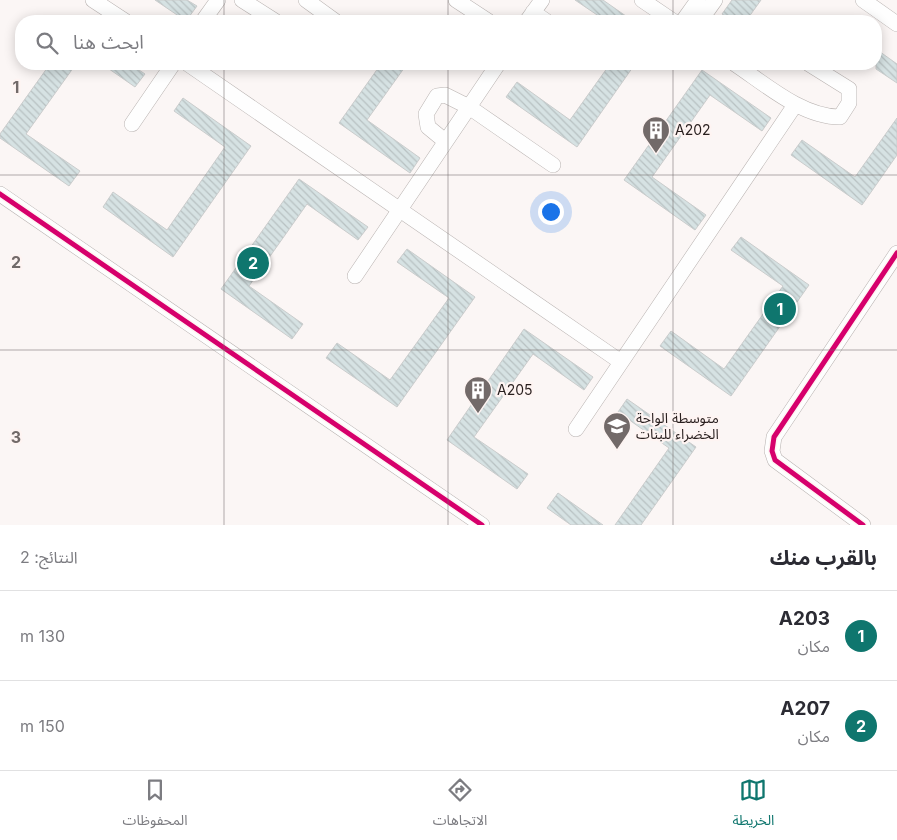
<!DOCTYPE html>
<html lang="ar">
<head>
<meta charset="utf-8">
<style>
  body { margin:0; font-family:Inter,"Noto Sans Arabic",sans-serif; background:#f7f7f7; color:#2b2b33; direction:rtl }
  .you { position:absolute; left:550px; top:211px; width:18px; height:18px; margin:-12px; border:4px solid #fff; border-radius:50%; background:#1a73e8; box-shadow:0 0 0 8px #1a73e833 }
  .badge { display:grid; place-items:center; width:32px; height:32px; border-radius:50%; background:#0f766e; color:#fff; font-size:16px; font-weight:700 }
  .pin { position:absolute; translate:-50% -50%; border:2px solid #fff; box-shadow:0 1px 5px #0006 }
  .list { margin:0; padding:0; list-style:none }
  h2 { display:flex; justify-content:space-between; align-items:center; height:65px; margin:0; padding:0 20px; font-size:21px }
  h2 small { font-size:16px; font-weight:400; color:#7c7c81 }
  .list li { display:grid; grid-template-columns:32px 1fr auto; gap:15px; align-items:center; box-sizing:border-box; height:90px; padding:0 20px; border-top:1px solid #e1e1e2 }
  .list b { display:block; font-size:19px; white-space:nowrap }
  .list p { margin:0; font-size:16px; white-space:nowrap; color:#7c7c81 }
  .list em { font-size:16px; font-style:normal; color:#7c7c81 }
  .icon { flex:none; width:28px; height:28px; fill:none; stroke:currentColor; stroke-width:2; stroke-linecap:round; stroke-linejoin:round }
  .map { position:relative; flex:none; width:897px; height:525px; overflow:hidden; direction:ltr }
  .search { position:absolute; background:#fff; box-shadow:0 2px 12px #0003; left:15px; right:15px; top:15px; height:55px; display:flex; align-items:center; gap:12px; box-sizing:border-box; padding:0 18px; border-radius:20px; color:#7c7c81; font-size:19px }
  .sheet { height:245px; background:#fff }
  nav { display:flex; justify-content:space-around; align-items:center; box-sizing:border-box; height:70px; border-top:1px solid #e1e1e2; background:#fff; font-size:14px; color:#7c7c81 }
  nav a { display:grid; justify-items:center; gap:2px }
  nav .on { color:#0f766e }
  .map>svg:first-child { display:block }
</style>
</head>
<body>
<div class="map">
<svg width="897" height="525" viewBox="0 0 897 525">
  <defs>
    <pattern id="building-back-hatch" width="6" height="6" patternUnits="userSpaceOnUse" patternTransform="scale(1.25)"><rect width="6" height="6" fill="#d6e2e3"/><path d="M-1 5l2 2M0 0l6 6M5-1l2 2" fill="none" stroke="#b8c1c2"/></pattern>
  </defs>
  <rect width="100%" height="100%" fill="#fbf6f5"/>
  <path fill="url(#building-back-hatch)" stroke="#cacccc" d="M 155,0 L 187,0 L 197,6 L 186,21 Z
    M 575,0 L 603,0 L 633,21 L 606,21 Z
    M 732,0 L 761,0 L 746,21 L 733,21 L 722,14 Z
    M 876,49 L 897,64 L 897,83 L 876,69 Z
    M 50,64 L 76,64 L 26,134 L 80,171 L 69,186 L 0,138 L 0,134 Z
    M 102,64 L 130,64 L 145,74 L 135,87 Z
    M 381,64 L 407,64 L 367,120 L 420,158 L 410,173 L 339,123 Z
    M 610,64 L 635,64 L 577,147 L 506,97 L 517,82 L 570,120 Z
    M 702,70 L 771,118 L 762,131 L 710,95 L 652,177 L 706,215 L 695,230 L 624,180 Z
    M 183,98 L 251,146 L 173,257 L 103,207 L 113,192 L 167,230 L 225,147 L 174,111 Z
    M 897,118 L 897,155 L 862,205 L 791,155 L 802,140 L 855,177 Z
    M 299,179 L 368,227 L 358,240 L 307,204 L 249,286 L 303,324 L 292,339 L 221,289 Z
    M 741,237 L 809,285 L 731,396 L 660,346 L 671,331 L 724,369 L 783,286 L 731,250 Z
    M 407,249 L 475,297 L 397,407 L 326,358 L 337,343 L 390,380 L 449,298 L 397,262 Z
    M 524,329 L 593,377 L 584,390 L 533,354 L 474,437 L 528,474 L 517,489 L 447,440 Z
    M 627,399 L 696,447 L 641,525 L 615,525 L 669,448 L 618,412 Z
    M 558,493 L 603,525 L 571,525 L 547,508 Z"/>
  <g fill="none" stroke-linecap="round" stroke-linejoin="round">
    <g stroke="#b8b2b0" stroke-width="16">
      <path id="minor" d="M 93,0 L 125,21
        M 242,0 L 275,21
        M 306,0 L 335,21
        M 456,0 L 488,21
        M 642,0 L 673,21
        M 863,0 L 897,24
        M 533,12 L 546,21
        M 203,21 L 218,0
        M 527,21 L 542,0
        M 683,21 L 698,0
        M 700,21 L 715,0
        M 188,64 L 621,362
        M 735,64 C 765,84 802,117 840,117 L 849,103 L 849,89 L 809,64
        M 132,124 L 173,64
        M 445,141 L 428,127 L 426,114 L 437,96 L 445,95 L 469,107 L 553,165
        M 0,194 L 482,525
        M 355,276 L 498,64
        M 576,429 L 795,105
        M 863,525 L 775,460 L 772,451 L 774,437 L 897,253"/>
    </g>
    <use href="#minor" stroke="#fefefe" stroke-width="15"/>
    <g stroke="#fef4f2" stroke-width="8">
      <path id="cycleway" d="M 0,194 L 482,525
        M 863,525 L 775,460 L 772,451 L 774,437 L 897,253"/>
    </g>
    <use href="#cycleway" stroke="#d6006c" stroke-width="5"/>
  </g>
  <path fill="none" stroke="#726a69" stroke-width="1" stroke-opacity="0.55" d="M 224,0 L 224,21M 448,0 L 448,21M 673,0 L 673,21M 224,64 L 224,525M 448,64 L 448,525M 673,64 L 673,525M 0,175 L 897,175M 0,350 L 897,350"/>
  <defs>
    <g id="building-pin" transform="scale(1.4375)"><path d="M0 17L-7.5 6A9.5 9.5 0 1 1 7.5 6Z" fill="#726a69" stroke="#fef4f2"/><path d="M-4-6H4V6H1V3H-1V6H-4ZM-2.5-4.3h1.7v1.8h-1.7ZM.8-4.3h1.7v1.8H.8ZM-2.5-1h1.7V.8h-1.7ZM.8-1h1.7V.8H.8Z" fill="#fff"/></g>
    <g id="school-pin" transform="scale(1.4375)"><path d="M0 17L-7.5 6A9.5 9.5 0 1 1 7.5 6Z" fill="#726a69" stroke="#fef4f2"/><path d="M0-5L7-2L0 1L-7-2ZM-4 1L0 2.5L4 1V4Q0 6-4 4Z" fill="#fff"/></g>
  </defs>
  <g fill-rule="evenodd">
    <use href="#building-pin" x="656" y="130"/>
    <use href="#building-pin" x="478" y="390"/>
    <use href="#school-pin" x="617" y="426"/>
  </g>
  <g text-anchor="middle" stroke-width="4.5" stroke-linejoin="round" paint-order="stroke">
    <g font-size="14" fill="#281f1e" stroke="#fef4f2" text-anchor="start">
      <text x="675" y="135">A202</text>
      <text x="497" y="395">A205</text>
      <text x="636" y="423">متوسطة الواحة<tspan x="636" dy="16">الخضراء للبنات</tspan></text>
    </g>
  </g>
  <g font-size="16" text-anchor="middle" font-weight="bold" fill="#726a69" stroke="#fef4f2" stroke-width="4.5" stroke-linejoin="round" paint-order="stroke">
    <text x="16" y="93">1</text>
    <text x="16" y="268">2</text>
    <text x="16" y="443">3</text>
  </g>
</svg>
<div class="you"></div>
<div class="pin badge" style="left:780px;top:309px">1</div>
<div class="pin badge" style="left:253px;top:263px">2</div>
<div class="search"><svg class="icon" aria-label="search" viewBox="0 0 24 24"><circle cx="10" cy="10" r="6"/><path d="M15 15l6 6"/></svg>ابحث هنا</div>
</div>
<section class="sheet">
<h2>بالقرب منك<small>النتائج: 2</small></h2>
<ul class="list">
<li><span class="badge">1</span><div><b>A203</b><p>مكان</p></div><em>130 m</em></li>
<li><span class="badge">2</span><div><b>A207</b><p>مكان</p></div><em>150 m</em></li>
</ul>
</section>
<nav>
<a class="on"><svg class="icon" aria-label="map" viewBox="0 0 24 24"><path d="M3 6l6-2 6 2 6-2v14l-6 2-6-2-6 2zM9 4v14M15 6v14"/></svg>الخريطة</a>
<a><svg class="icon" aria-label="directions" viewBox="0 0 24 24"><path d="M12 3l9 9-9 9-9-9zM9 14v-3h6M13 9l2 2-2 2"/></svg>الاتجاهات</a>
<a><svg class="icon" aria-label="saved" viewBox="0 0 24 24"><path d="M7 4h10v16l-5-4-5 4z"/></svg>المحفوظات</a>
</nav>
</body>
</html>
